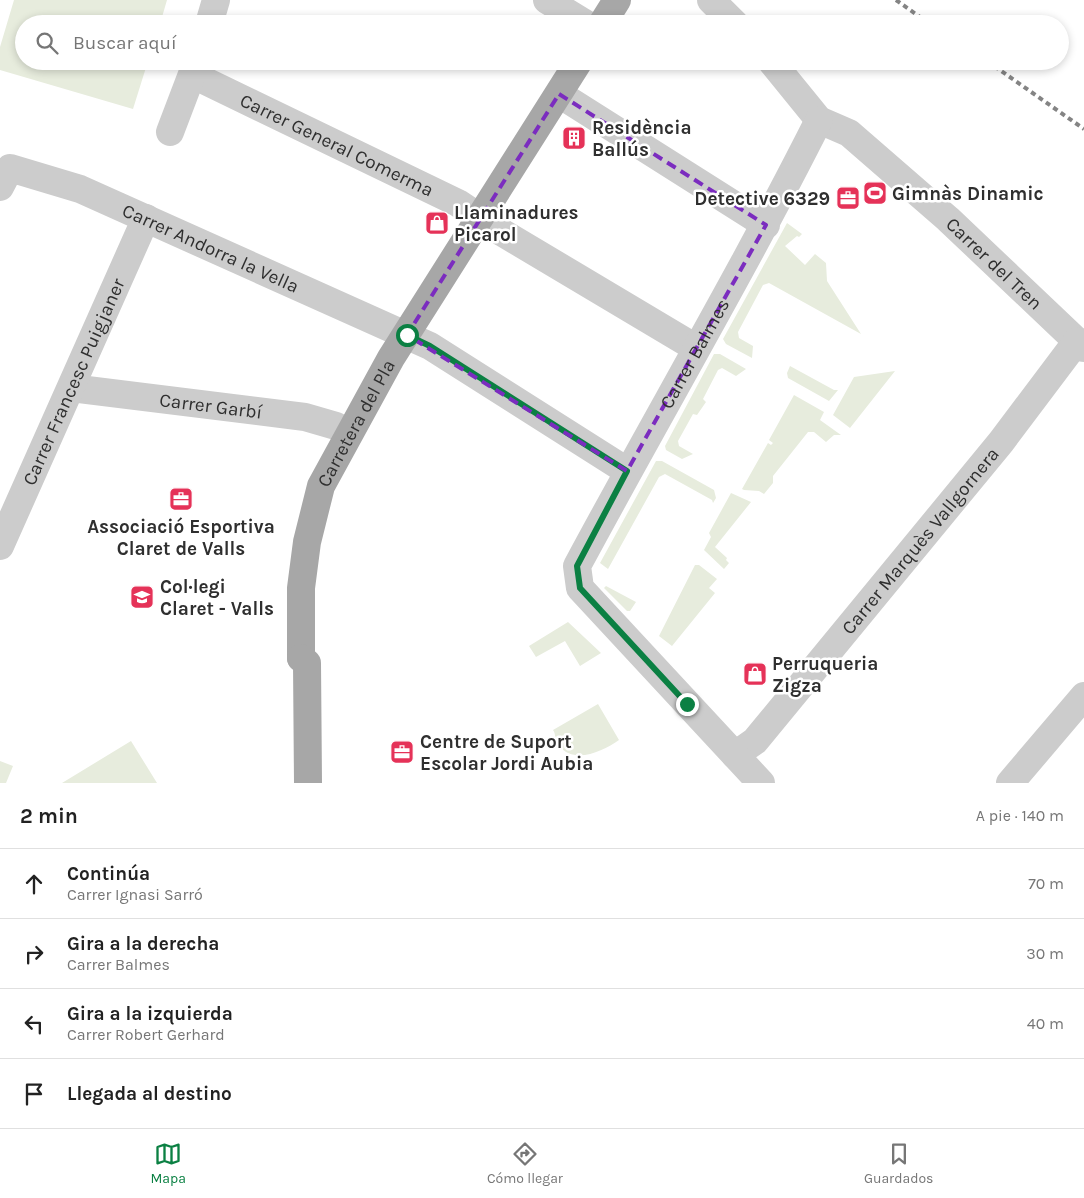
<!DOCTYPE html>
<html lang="es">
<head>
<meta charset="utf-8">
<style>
  body { margin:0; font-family:Karla,sans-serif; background:#f6f6f6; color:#222 }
  .stop { position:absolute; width:15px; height:15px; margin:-11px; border:4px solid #0b8043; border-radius:50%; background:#fff }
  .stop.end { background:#0b8043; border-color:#fff; box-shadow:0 1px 5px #0008 }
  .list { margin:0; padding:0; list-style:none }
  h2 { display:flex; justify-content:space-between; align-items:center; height:65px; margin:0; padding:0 20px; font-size:21px }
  h2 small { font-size:16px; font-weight:400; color:#767676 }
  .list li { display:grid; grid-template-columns:32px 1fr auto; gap:15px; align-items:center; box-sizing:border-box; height:70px; padding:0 20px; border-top:1px solid #e0e0e0 }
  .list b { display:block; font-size:19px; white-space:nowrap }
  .list p { margin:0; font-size:16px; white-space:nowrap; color:#767676 }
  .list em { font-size:16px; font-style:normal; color:#767676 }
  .icon { flex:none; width:28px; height:28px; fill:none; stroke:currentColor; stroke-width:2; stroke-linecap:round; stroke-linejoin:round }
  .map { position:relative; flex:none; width:1084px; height:783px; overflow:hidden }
  .search { position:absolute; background:#fff; box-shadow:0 2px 8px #0003; left:15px; right:15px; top:15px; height:55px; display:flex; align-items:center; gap:12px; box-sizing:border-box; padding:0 18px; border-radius:28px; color:#767676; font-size:19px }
  .sheet { height:345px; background:#fff }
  nav { display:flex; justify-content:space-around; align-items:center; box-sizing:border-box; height:70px; border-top:1px solid #e0e0e0; background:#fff; font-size:14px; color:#767676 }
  nav a { display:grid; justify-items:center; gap:2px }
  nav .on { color:#0b8043 }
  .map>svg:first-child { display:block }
</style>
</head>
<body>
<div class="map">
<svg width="1084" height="783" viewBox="0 0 1084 783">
  <rect width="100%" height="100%" fill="#fff"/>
  <path fill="#e7ecdd" d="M 14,0 L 167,0 L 160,24 L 24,24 L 24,61 L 148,61 L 133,109 L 0,70 L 0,47 Z
    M 787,223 L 802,234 L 799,237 L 797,236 L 785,246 L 805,265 L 815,254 L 826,263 L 827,281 L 861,334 L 769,283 L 763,285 L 738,332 L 739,338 L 753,346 L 752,358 L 726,344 L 723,339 Z
    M 714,354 L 720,354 L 746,369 L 736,376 L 722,368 L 718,370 L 703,399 L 706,402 L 697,415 L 693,414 L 678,441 L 679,446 L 693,454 L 682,459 L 666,450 L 665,446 Z
    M 790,366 L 834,390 L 838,390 L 829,401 L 788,378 L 787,373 Z
    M 895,371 L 850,428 L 833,415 L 854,377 Z
    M 794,395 L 824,412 L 820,420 L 841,435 L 834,435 L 826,442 L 814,432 L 808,432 L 773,476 L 773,483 L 764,494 L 759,491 L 744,490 L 742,489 L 768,443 L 771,445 L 773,443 L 769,440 Z
    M 656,461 L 662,461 L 714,490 L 716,498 L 713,503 L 712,500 L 665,474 L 659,477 L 608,569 L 600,563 Z
    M 731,493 L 751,502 L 715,547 L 727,558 L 726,560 L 729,563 L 724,569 L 704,550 L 711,537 L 709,533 Z
    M 695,565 L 699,565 L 717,579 L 709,588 L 715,593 L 672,646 L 659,636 Z
    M 606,586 L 636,602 L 630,611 L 627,611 L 604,588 Z
    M 568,622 L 601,653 L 580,666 L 565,641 L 536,657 L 529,646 Z
    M 598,704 L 619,740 C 603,751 575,765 559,746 C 553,739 557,736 553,730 Z
    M 131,741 L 157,783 L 62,783 Z
    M 0,761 L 13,766 L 6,783 L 0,783 Z"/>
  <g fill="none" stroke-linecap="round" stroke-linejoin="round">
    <g stroke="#ccc" stroke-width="28">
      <path d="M 547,0 L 586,24"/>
      <path d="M 711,0 L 735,24"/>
      <path d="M 209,24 L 216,0"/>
      <path id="s1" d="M 771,61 L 819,120 L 849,133 L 948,219 L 1084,348"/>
      <path id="s2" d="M 193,75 L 458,203 L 503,233 L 696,348"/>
      <path d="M 559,94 L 766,225"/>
      <path d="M 170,132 L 197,61"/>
      <path id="s3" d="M 0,187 L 10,168 L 80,189 L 430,346 L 627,471"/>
      <path id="s4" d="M 71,388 L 305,417 L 336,426 L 348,432"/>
      <path id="s5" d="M 0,546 L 146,218"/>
      <path id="s6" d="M 735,755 L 755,741 L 1001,442 L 1077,341"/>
      <path id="s7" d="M 761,783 L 580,588 L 577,566 C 657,417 743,271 819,120"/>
      <path d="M 1010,783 L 1084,696"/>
    </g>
    <g stroke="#a7a7a7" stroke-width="28">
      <path d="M 602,24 L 617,0"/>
      <path id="s8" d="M 301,658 L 301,588 L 307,542 L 321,486 L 391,358 L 579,61"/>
      <path d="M 301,658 L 307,663 L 308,783"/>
    </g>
    <path stroke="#848484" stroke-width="4" stroke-dasharray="5 4" stroke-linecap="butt" d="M 896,0 L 930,24
      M 987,61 L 1084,129"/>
  </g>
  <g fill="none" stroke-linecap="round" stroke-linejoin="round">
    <path stroke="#0b8043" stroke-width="6" d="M 407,335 L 430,346 L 627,471 L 577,566 L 580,588 L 687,704"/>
  </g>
  <path fill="none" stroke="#7b2cbf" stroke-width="4" stroke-dasharray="10 6" stroke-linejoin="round" d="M 559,94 L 766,225 L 627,471 L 407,335 Z"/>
  <defs>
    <g id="building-square" transform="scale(1.25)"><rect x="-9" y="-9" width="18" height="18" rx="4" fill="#e53258" stroke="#fff"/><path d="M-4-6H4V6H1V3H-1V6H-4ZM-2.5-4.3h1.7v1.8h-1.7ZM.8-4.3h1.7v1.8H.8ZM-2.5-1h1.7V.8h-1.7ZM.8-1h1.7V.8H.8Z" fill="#fff"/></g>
    <g id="stadium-square" transform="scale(1.25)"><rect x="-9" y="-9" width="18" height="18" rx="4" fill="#e53258" stroke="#fff"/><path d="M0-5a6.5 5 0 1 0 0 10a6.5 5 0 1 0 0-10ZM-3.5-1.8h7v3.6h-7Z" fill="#fff"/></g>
    <g id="office-square" transform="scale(1.25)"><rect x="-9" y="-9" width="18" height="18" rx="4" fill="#e53258" stroke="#fff"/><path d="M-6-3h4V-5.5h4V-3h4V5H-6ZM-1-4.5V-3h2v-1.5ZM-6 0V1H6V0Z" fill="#fff"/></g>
    <g id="shop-square" transform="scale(1.25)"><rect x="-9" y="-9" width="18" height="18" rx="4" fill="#e53258" stroke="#fff"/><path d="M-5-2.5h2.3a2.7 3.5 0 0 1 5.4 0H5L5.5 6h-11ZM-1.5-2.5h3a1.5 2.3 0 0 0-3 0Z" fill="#fff"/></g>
    <g id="school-square" transform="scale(1.25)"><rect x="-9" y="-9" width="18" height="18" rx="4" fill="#e53258" stroke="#fff"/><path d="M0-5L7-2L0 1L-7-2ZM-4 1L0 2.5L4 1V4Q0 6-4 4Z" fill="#fff"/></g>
  </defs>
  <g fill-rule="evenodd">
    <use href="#building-square" x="574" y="138"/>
    <use href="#stadium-square" x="875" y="193"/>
    <use href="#office-square" x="848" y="198"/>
    <use href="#shop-square" x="437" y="223"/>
    <use href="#office-square" x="181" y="499"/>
    <use href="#school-square" x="142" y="597"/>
    <use href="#shop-square" x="755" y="674"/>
    <use href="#office-square" x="402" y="752"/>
  </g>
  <g text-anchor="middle" stroke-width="5" stroke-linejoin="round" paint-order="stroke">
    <g font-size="19" font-weight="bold" fill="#2f2f2f" stroke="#fff" text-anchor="start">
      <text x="592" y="134">Residència<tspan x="592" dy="22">Ballús</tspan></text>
      <text x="892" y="200">Gimnàs Dinamic</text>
      <text x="830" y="205" text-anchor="end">Detective 6329</text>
      <text x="454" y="219">Llaminadures<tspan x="454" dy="22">Picarol</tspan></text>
      <text x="181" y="533" text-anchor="middle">Associació Esportiva<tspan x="181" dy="22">Claret de Valls</tspan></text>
      <text x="160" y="593">Col·legi<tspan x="160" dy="22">Claret - Valls</tspan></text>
      <text x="772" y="670">Perruqueria<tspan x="772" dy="22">Zigza</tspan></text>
      <text x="420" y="748">Centre de Suport<tspan x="420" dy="22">Escolar Jordi Aubia</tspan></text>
    </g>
    <g font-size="19" fill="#2f2f2f" stroke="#fff">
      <text dy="7" stroke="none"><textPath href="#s2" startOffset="160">Carrer General Comerma</textPath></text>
      <text dy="7" stroke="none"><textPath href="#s3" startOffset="238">Carrer Andorra la Vella</textPath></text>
      <text dy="7" stroke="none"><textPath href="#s1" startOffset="304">Carrer del Tren</textPath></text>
      <text dy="7" stroke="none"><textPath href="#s7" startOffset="531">Carrer Balmes</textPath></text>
      <text dy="7" stroke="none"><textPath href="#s5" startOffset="180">Carrer Francesc Puigjaner</textPath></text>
      <text dy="7" stroke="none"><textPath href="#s4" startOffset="141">Carrer Garbí</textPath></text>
      <text dy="7" stroke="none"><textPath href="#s8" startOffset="246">Carretera del Pla</textPath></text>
      <text dy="7" stroke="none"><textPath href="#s6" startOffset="284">Carrer Marquès Vallgornera</textPath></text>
    </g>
  </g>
</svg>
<div class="stop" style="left:407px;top:335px"></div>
<div class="stop end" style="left:687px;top:704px"></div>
<div class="search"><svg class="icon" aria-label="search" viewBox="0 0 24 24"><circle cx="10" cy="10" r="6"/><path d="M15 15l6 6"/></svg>Buscar aquí</div>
</div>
<section class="sheet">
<h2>2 min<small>A pie · 140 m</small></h2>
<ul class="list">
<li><svg class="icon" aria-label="ahead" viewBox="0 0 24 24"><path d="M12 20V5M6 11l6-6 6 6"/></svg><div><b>Continúa</b><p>Carrer Ignasi Sarró</p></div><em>70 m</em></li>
<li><svg class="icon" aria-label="right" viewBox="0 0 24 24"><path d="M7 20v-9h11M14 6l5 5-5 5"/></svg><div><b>Gira a la derecha</b><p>Carrer Balmes</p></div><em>30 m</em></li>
<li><svg class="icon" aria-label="left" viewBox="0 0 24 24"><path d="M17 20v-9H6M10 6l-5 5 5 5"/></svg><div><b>Gira a la izquierda</b><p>Carrer Robert Gerhard</p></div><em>40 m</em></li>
<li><svg class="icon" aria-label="arrive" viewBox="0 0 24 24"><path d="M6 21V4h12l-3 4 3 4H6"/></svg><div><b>Llegada al destino</b></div></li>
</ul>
</section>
<nav>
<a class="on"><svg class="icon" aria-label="map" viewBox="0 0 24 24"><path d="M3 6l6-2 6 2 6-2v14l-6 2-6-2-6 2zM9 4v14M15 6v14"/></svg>Mapa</a>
<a><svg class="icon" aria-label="directions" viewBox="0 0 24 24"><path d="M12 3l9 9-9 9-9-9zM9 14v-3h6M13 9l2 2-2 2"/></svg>Cómo llegar</a>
<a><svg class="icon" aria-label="saved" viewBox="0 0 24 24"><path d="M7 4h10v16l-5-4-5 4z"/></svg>Guardados</a>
</nav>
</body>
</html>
